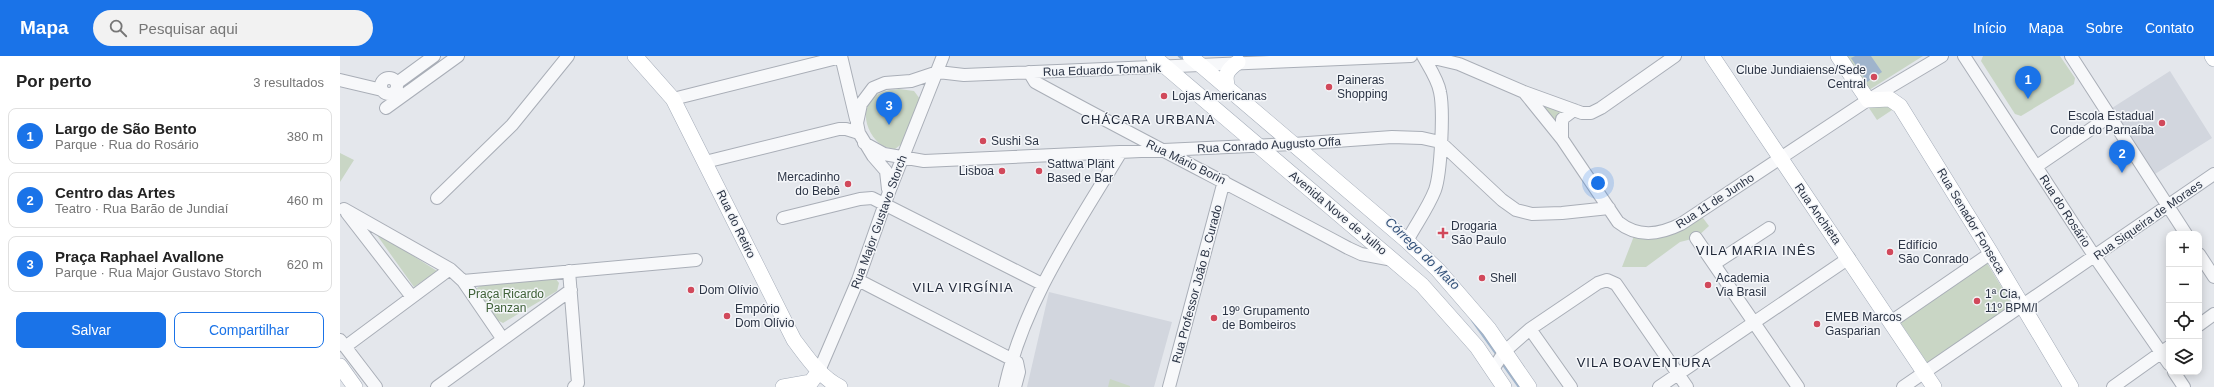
<!DOCTYPE html>
<html lang="pt">
<head>
<meta charset="utf-8">
<style>
  body { margin:0; font-family:Helvetica,sans-serif; background:#f2f2f2; color:#222 }
  .controls { position:absolute; right:12px; bottom:12px; display:grid; overflow:hidden; border-radius:8px; box-shadow:0 2px 10px #0003 }
  .controls button { width:36px; height:36px; display:grid; place-items:center; padding:0; border:0; border-bottom:1px solid #e0e0e0; background:#fff; color:#222; font:20px sans-serif }
  .you { position:absolute; left:1258px; top:127px; width:14px; height:14px; margin:-10px; border:3px solid #fff; border-radius:50%; background:#1a73e8; box-shadow:0 0 0 6px #1a73e833 }
  .badge { display:grid; place-items:center; width:26px; height:26px; border-radius:50%; background:#1a73e8; color:#fff; font-size:13px; font-weight:700 }
  .pin { position:absolute; translate:-50% -33px; filter:drop-shadow(0 1px 2px #0008) }
  .pin::after { content:''; position:absolute; top:21px; width:14px; height:12px; background:inherit; clip-path:polygon(0 0,100% 0,50% 100%) }
  .list { margin:0; padding:0; list-style:none }
  h2 { display:flex; justify-content:space-between; align-items:center; height:52px; margin:0; padding:0 16px; font-size:17px }
  h2 small { font-size:13px; font-weight:400; color:#767676 }
  .list li { display:grid; grid-template-columns:26px 1fr auto; gap:12px; align-items:center; box-sizing:border-box; height:56px; margin:0 8px 8px; padding:0 8px; border:1px solid #e0e0e0; border-radius:8px }
  .list b { display:block; font-size:15px; white-space:nowrap }
  .list p { margin:0; font-size:13px; white-space:nowrap; color:#767676 }
  .list em { font-size:13px; font-style:normal; color:#767676 }
  .actions { display:flex; gap:8px; padding:12px 16px }
  .actions a { flex:1; padding:9px 0; border:1px solid #1a73e8; border-radius:8px; text-align:center; font-size:14px; color:#1a73e8 }
  .actions .main { background:#1a73e8; color:#fff }
  .icon { flex:none; width:22px; height:22px; fill:none; stroke:currentColor; stroke-width:2; stroke-linecap:round; stroke-linejoin:round }
  .map { position:relative; flex:none; width:1874px; height:331px; overflow:hidden }
  header { display:flex; align-items:center; gap:24px; box-sizing:border-box; height:56px; padding:0 20px; background:#1a73e8; color:#fff }
  header strong { font-size:19px }
  nav { display:flex; gap:22px; margin-inline-start:auto; font-size:14px }
  .search { width:280px; height:36px; background:#f2f2f2; display:flex; align-items:center; gap:10px; box-sizing:border-box; padding:0 14px; border-radius:22px; color:#767676; font-size:15px }
  main { display:flex }
  aside { flex:1; background:#fff }
  .map>svg:first-child { display:block }
</style>
</head>
<body>
<header>
<strong>Mapa</strong>
<div class="search"><svg class="icon" aria-label="search" viewBox="0 0 24 24"><circle cx="10" cy="10" r="6"/><path d="M15 15l6 6"/></svg>Pesquisar aqui</div>
<nav><a>Início</a><a>Mapa</a><a>Sobre</a><a>Contato</a></nav>
</header>
<main>
<aside>
<h2>Por perto<small>3 resultados</small></h2>
<ul class="list">
<li><span class="badge">1</span><div><b>Largo de São Bento</b><p>Parque · Rua do Rosário</p></div><em>380 m</em></li>
<li><span class="badge">2</span><div><b>Centro das Artes</b><p>Teatro · Rua Barão de Jundiaí</p></div><em>460 m</em></li>
<li><span class="badge">3</span><div><b>Praça Raphael Avallone</b><p>Parque · Rua Major Gustavo Storch</p></div><em>620 m</em></li>
</ul>
<div class="actions"><a class="main">Salvar</a><a>Compartilhar</a></div>
</aside>
<div class="map">
<svg width="1874" height="331" viewBox="0 0 1874 331">
  <rect width="100%" height="100%" fill="#e4e7ec"/>
  <path fill="#d2d6de" d="M 1830,15 L 1872,82 L 1815,118 L 1772,52 Z
    M 709,236 L 832,266 L 814,331 L 687,331 Z"/>
  <path fill="#c9d6c5" d="M 1507,0 L 1583,0 L 1529,34 Z
    M 1643,0 L 1720,0 L 1735,22 L 1734,28 L 1681,60 L 1675,58 L 1641,5 Z
    M 559,33 L 574,35 L 580,43 L 563,87 L 555,93 C 552,92 547,92 543,90 C 527,80 518,53 535,40 C 542,35 551,34 559,33 Z
    M 1196,46 L 1227,55 L 1218,75 Z
    M 1527,49 L 1558,50 L 1537,64 Z
    M 0,97 L 14,104 L 0,126 Z
    M 1360,158 L 1369,170 L 1356,182 L 1340,186 L 1306,211 L 1282,211 L 1294,180 Z
    M 34,175 L 97,215 L 74,231 Z
    M 1647,207 L 1673,250 L 1588,308 L 1560,266 Z
    M 215,222 L 219,227 L 217,235 L 163,267 L 157,264 L 136,237 L 137,232 L 142,229 Z
    M 770,323 L 790,330 L 790,331 L 768,331 Z"/>
  <path fill="#9fb4cc" d="M 1515,0 L 1531,0 L 1542,16 L 1527,26 L 1511,2 Z"/>
  <g fill="none" stroke-linecap="round" stroke-linejoin="round">
    <path stroke="#9fb4cc" stroke-width="2.5" d="M 839,0 L 845,5
      M 1132,264 L 1157,299
      M 1162,307 L 1179,331"/>
    <g stroke="#a9aeb7" stroke-width="14">
      <path id="minor" d="M 501,0 L 516,63
        M 1085,0 L 1119,8 L 1184,36 L 1242,57 L 1251,57 L 1261,52 L 1335,0
        M 1624,0 L 1755,201 L 1829,308
        M 1731,0 L 1846,178
        M 598,16 L 624,19 L 1071,0
        M 689,16 L 695,26 C 799,83 904,136 1008,192 L 1021,198 L 1053,204
        M41 30a8 8 0 1 1 16 0a8 8 0 1 1-16 0Z
        M 0,24 L 42,34
        M 57,27 L 94,0
        M 1184,36 L 1222,83 L 1278,166 C 1298,182 1319,179 1341,168 L 1528,44 L 1602,0
        M 333,43 L 501,1
        M 46,52 L 118,0
        M 1222,83 L 1222,63 L 1234,54
        M 524,87 L 544,98 L 584,105 L 954,88 L 1052,81 L 1082,82 L 1100,86 L 1162,144 L 1176,154 L 1192,158 L 1222,157 L 1269,152
        M 365,106 L 499,73 L 506,73 L 519,77
        M 1697,110 L 1770,60
        M 548,133 L 546,115 L 533,100 L 519,77 L 517,67 L 521,48 L 533,32 L 545,27 L 571,25 L 598,16
        M 97,142 L 172,69 L 228,0
        M 4,153 L 110,213 L 123,225 L 356,204
        M 7,157 L 72,241
        M 443,162 L 520,143 L 532,142 L 702,228
        M 1356,182 L 1458,331
        M 1067,185 C 1076,168 1088,152 1095,134 C 1101,117 1104,54 1100,36 C 1098,24 1089,11 1083,0
        M 1859,198 L 1874,221
        M 1374,208 L 1429,172
        M 229,215 L 238,327 L 234,331
        M 518,224 L 677,306 L 679,316 L 675,331
        M 123,225 L 162,282
        M 1552,265 L 1651,197
        M 1859,269 L 1874,258
        M 1190,273 L 1231,331
        M 0,284 L 36,331
        M 5,291 L 110,213
        M 1153,313 L 1165,295 L 1190,273 L 1258,227 L 1267,224 L 1276,228 L 1347,331
        M 479,315 L 518,224 L 549,136 L 603,0
        M 1834,316 L 1844,331
        M 97,331 L 231,234
        M 665,331 C 684,245 736,171 781,96
        M 829,331 L 884,125
        M 1319,331 L 1509,202
        M 1563,331 L 1874,118
        M 1773,331 L 1829,291"/>
    </g>
    <g stroke="#a3abb8" stroke-width="16">
      <path id="major" d="M 295,0 L 333,43 L 454,284 C 467,301 480,321 500,331
        M 813,0 L 1082,229 L 1137,291 L 1164,331
        M 850,0 L 1067,185 L 1098,214 L 1149,273 L 1189,331
        M 1372,0 L 1594,331
        M 1498,0 L 1528,44 L 1550,43 L 1560,50 L 1651,197 L 1731,331
        M 1872,0 L 1874,3
        M 888,33 C 884,19 886,15 898,6
        M 0,310 L 15,331
        M 443,331 L 471,326 L 479,315"/>
    </g>
    <use href="#minor" stroke="#f7f8fa" stroke-width="12"/>
    <use href="#major" stroke="#fff" stroke-width="15"/>
  </g>
  <g fill="#d1495b" stroke="#f4f6f9" stroke-width="1.5">
    <circle cx="1534" cy="21" r="4"/>
    <circle cx="989" cy="31" r="4"/>
    <circle cx="824" cy="40" r="4"/>
    <circle cx="1822" cy="67" r="4"/>
    <circle cx="643" cy="85" r="4"/>
    <circle cx="662" cy="115" r="4"/>
    <circle cx="699" cy="115" r="4"/>
    <circle cx="508" cy="128" r="4"/>
    <path d="M1101 171h4v4h4v4h-4v4h-4v-4h-4v-4h4z"/>
    <circle cx="1550" cy="196" r="4"/>
    <circle cx="1142" cy="222" r="4"/>
    <circle cx="1368" cy="229" r="4"/>
    <circle cx="351" cy="234" r="4"/>
    <circle cx="1637" cy="245" r="4"/>
    <circle cx="387" cy="260" r="4"/>
    <circle cx="874" cy="262" r="4"/>
    <circle cx="1477" cy="268" r="4"/>
  </g>
  <g text-anchor="middle" stroke-width="3" stroke-linejoin="round" paint-order="stroke">
    <g font-size="12" fill="#2b3445" stroke="#f4f6f9">
      <text transform="translate(762 14) rotate(-2)" y="4">Rua Eduardo Tomanik</text>
      <text transform="translate(929 89) rotate(-3)" y="4">Rua Conrado Augusto Offa</text>
      <text transform="translate(846 106) rotate(26)" y="4">Rua Mário Borin</text>
      <text transform="translate(1375 145) rotate(-33)" y="4">Rua 11 de Junho</text>
      <text transform="translate(1725 155) rotate(57)" y="4">Rua do Rosário</text>
      <text transform="translate(998 157) rotate(40)" y="4">Avenida Nove de Julho</text>
      <text transform="translate(1478 158) rotate(55)" y="4">Rua Anchieta</text>
      <text transform="translate(1808 164) rotate(-35)" y="4">Rua Siqueira de Moraes</text>
      <text transform="translate(1631 165) rotate(59)" y="4">Rua Senador Fonseca</text>
      <text transform="translate(539 166) rotate(-70)" y="4">Rua Major Gustavo Storch</text>
      <text transform="translate(396 168) rotate(64)" y="4">Rua do Retiro</text>
      <text transform="translate(857 228) rotate(-75)" y="4">Rua Professor João B. Curado</text>
    </g>
    <g font-size="12" fill="#2b3445" stroke="#f4f6f9" text-anchor="start">
      <text x="1526" y="18" text-anchor="end">Clube Jundiaiense/Sede<tspan x="1526" dy="14">Central</tspan></text>
      <text x="997" y="28">Paineras<tspan x="997" dy="14">Shopping</tspan></text>
      <text x="832" y="44">Lojas Americanas</text>
      <text x="1814" y="64" text-anchor="end">Escola Estadual<tspan x="1814" dy="14">Conde do Parnaíba</tspan></text>
      <text x="651" y="89">Sushi Sa</text>
      <text x="707" y="112">Sattwa Plant<tspan x="707" dy="14">Based e Bar</tspan></text>
      <text x="654" y="119" text-anchor="end">Lisboa</text>
      <text x="500" y="125" text-anchor="end">Mercadinho<tspan x="500" dy="14">do Bebê</tspan></text>
      <text x="1111" y="174">Drogaria<tspan x="1111" dy="14">São Paulo</tspan></text>
      <text x="1558" y="193">Edifício<tspan x="1558" dy="14">São Conrado</tspan></text>
      <text x="1150" y="226">Shell</text>
      <text x="1376" y="226">Academia<tspan x="1376" dy="14">Via Brasil</tspan></text>
      <text x="359" y="238">Dom Olívio</text>
      <text x="1645" y="242">1ª Cia,<tspan x="1645" dy="14">11º BPM/I</tspan></text>
      <text x="395" y="257">Empório<tspan x="395" dy="14">Dom Olívio</tspan></text>
      <text x="882" y="259">19º Grupamento<tspan x="882" dy="14">de Bombeiros</tspan></text>
      <text x="1485" y="265">EMEB Marcos<tspan x="1485" dy="14">Gasparian</tspan></text>
    </g>
    <g font-size="12" fill="#3f6138" stroke="#f4f6f9">
      <text x="166" y="242">Praça Ricardo<tspan x="166" dy="14">Panzan</tspan></text>
    </g>
    <g font-size="13" letter-spacing="1" fill="#1d2536" stroke="#f4f6f9">
      <text x="808" y="68">CHÁCARA URBANA</text>
      <text x="1416" y="199">VILA MARIA INÊS</text>
      <text x="623" y="236">VILA VIRGÍNIA</text>
      <text x="1304" y="311">VILA BOAVENTURA</text>
    </g>
    <g font-size="13" font-style="italic" fill="#34527a" stroke="#f4f6f9">
      <text transform="translate(1083 197) rotate(44)" y="5">Córrego do Mato</text>
    </g>
  </g>
</svg>
<div class="controls">
<button>+</button>
<button>−</button>
<button><svg class="icon" aria-label="locate" viewBox="0 0 24 24"><circle cx="12" cy="12" r="6"/><path d="M12 2v4M12 18v4M2 12h4M18 12h4"/></svg></button>
<button><svg class="icon" aria-label="layers" viewBox="0 0 24 24"><path d="M12 4l9 5-9 5-9-5zM3 14l9 5 9-5"/></svg></button>
</div>
<div class="you"></div>
<div class="pin badge" style="left:1688px;top:43px">1</div>
<div class="pin badge" style="left:1782px;top:117px">2</div>
<div class="pin badge" style="left:549px;top:69px">3</div>
</div>
</main>
</body>
</html>
